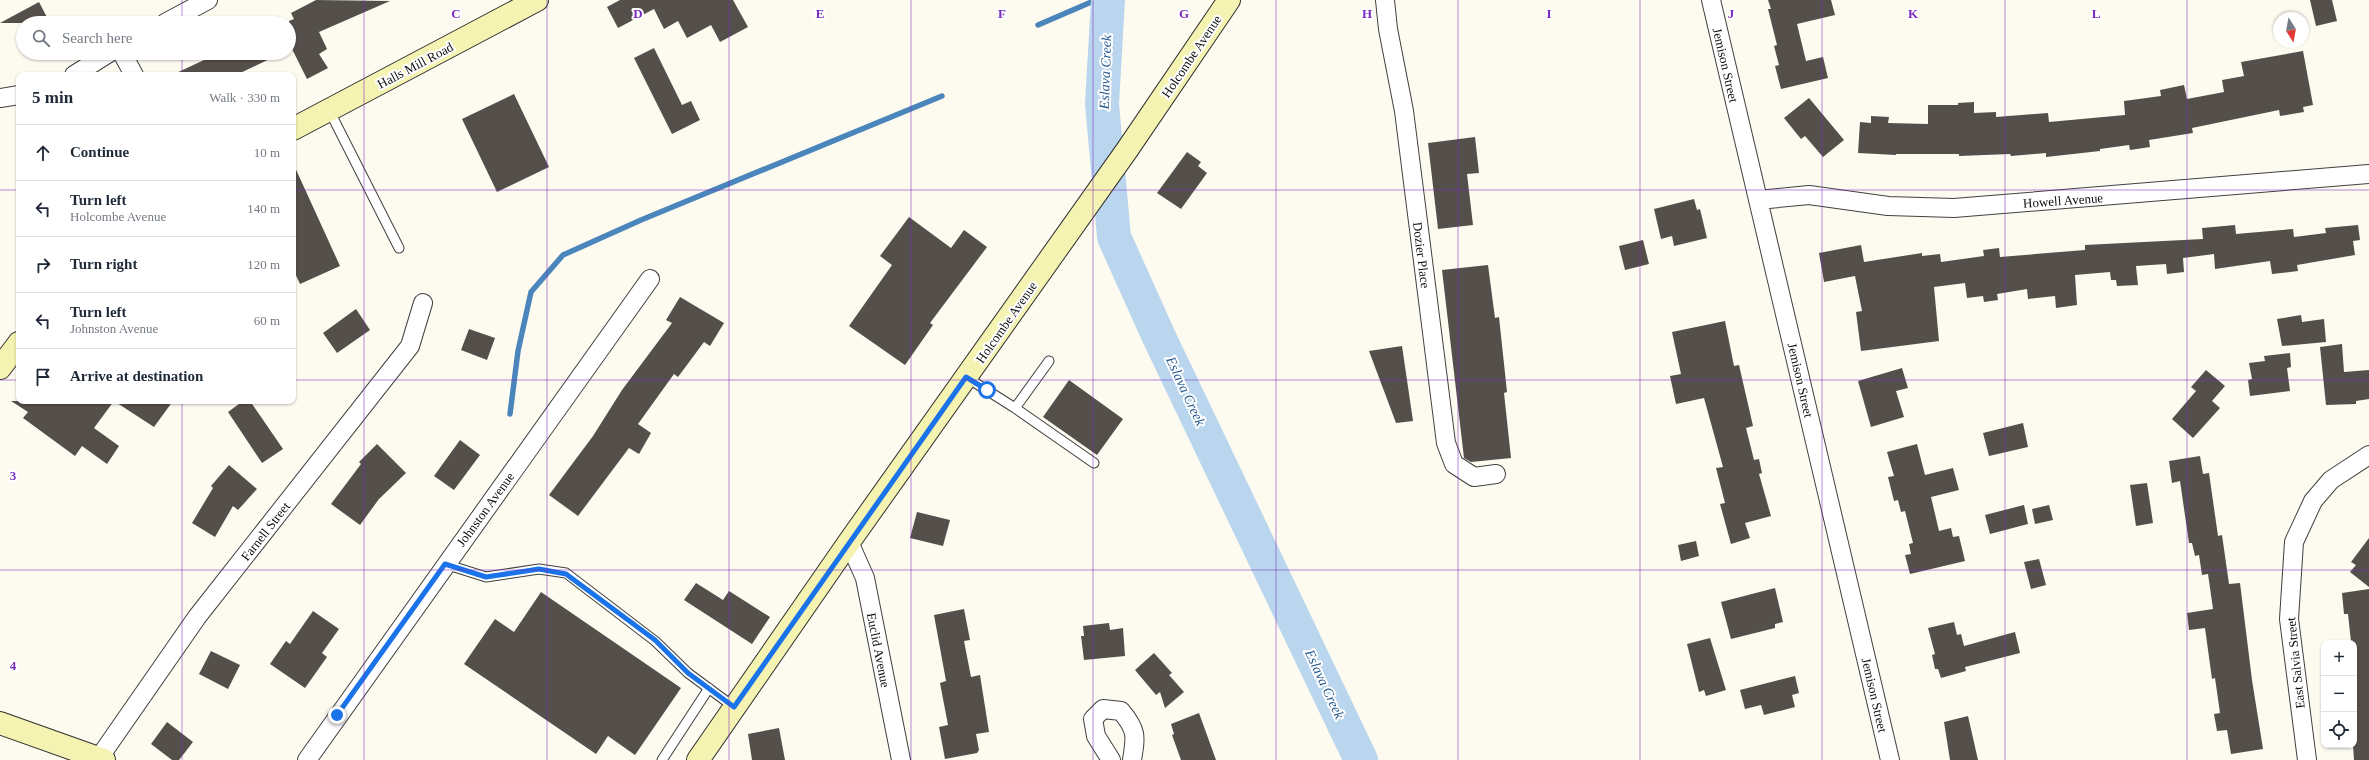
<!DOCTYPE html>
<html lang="en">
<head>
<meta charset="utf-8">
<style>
  body { margin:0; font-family:Georgia,serif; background:#f2f2f3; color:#1f2937 }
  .controls { position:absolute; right:12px; bottom:12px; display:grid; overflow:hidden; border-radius:8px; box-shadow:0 1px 3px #0004 }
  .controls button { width:36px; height:36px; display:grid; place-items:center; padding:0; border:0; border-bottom:1px solid #e0e1e3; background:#fff; color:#1f2937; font:20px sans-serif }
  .compass { position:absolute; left:2273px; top:12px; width:36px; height:36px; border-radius:50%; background:#fff; box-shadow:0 1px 3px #0004; rotate:169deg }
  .stop { position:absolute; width:12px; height:12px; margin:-9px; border:3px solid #1a73e8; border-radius:50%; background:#fff }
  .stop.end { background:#1a73e8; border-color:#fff; box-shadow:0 1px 4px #0008 }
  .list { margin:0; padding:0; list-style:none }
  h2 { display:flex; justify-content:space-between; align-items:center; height:52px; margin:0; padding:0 16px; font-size:17px }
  h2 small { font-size:13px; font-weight:400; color:#747a83 }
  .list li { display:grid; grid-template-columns:26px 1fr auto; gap:12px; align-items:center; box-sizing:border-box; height:56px; padding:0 16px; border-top:1px solid #e0e1e3 }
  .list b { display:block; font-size:15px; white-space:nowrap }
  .list p { margin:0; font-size:13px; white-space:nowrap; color:#747a83 }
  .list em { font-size:13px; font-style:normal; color:#747a83 }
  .icon { flex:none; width:22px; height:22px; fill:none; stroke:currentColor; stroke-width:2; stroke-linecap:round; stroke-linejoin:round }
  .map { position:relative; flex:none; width:2369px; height:760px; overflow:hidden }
  .search { position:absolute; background:#fff; box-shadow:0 1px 3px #0004; left:16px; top:16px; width:280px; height:44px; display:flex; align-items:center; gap:10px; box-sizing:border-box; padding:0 14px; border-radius:22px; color:#747a83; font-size:15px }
  .panel { position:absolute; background:#fff; box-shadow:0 1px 3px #0004; left:16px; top:72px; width:280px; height:332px; border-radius:8px }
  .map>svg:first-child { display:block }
</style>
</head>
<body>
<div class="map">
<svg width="2369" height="760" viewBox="0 0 2369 760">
  <rect width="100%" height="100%" fill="#fdfbef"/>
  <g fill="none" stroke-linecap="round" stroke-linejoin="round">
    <path stroke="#4a85bc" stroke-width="5.5" d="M 1038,25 L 1096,0
      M 510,414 L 518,351 L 531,292 L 563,255 L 641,220 L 942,96"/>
    <path stroke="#bad6ee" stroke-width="34" d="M 1108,0 L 1102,104 L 1114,237 L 1159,337 L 1361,760"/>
  </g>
  <path fill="#544f4b" d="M 316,0 L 390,1 L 319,32 L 327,49 L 319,54 L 328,68 L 307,79 L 289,43 L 289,21 L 294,19 L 291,13 Z
    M 620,0 L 733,0 L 748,27 L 720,42 L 711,25 L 687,38 L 678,21 L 664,29 L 654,9 L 618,28 L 607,7 Z
    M 1768,0 L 1831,0 L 1835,15 L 1797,24 L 1806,61 L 1823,57 L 1828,78 L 1781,89 L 1775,66 L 1779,65 L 1774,46 L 1777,45 L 1768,9 L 1771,9 Z
    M 2310,0 L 2332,0 L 2337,21 L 2316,26 Z
    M 39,2 L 50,23 L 0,23 Z
    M 654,48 L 682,105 L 691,101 L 700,120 L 672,134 L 634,58 Z
    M 2303,51 L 2313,105 L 2303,107 L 2304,112 L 2280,116 L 2279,110 L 2192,128 L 2193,133 L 2149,140 L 2150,147 L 2130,150 L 2129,145 L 2100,149 L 2100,151 L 2046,157 L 2046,153 L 2011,156 L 2010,154 L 1959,156 L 1959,154 L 1896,154 L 1896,155 L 1858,153 L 1860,122 L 1871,123 L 1871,116 L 1889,117 L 1888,123 L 1928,124 L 1928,105 L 1958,105 L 1958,103 L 1974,102 L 1974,113 L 1996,112 L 1996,117 L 2048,113 L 2049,122 L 2125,115 L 2124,101 L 2161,96 L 2160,90 L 2184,85 L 2187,99 L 2224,92 L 2222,80 L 2244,76 L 2241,62 Z
    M 219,53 L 282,53 L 236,75 L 172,75 Z
    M 514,94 L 549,167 L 497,192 L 462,119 Z
    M 1809,98 L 1844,140 L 1823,157 L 1805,136 L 1801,139 L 1784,118 Z
    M 1475,137 L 1479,173 L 1467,174 L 1473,225 L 1438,229 L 1428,143 Z
    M 1187,152 L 1201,162 L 1198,166 L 1207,173 L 1181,209 L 1157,193 Z
    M 293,163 L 340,266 L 300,284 L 293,269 Z
    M 1694,199 L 1697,210 L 1700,209 L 1707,238 L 1674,246 L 1672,236 L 1661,239 L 1654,209 Z
    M 909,217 L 951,248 L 964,230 L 987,247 L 930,323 L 933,325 L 905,365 L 849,326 L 892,265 L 880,256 Z
    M 2235,225 L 2236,234 L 2293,229 L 2294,237 L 2326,233 L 2325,228 L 2358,225 L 2360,240 L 2353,241 L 2355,255 L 2297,265 L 2298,271 L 2272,274 L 2270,261 L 2215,269 L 2214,254 L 2183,258 L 2184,272 L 2167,274 L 2166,264 L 2136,266 L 2138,285 L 2117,286 L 2116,280 L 2111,280 L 2110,272 L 2075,275 L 2077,305 L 2056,308 L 2055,296 L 2028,299 L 2027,289 L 1997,294 L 1998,300 L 1984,302 L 1983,296 L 1967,298 L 1965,283 L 1934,287 L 1939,341 L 1861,351 L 1856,312 L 1862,311 L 1855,276 L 1824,282 L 1819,253 L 1861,245 L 1864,262 L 1922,253 L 1922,256 L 1940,254 L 1941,262 L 1984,256 L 1983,250 L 1999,248 L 2000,257 L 2085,250 L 2085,245 L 2203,239 L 2202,228 Z
    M 1643,240 L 1649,264 L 1625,270 L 1619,246 Z
    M 1488,265 L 1495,318 L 1499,317 L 1507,392 L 1504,393 L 1511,458 L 1471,462 L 1464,458 L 1442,270 Z
    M 680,297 L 724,323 L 710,346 L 704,342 L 678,377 L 674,374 L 638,424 L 651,433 L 639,454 L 629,448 L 578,516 L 549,495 L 593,436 L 622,390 L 672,323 L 666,320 Z
    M 356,309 L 370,330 L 337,353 L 323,333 Z
    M 2301,315 L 2302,322 L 2324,319 L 2326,342 L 2282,346 L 2277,319 Z
    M 1725,321 L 1734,366 L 1739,365 L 1753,426 L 1746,428 L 1754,460 L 1759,459 L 1762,473 L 1759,474 L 1771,516 L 1745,523 L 1750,538 L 1731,544 L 1720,504 L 1725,503 L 1716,468 L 1723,467 L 1704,398 L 1676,404 L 1670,376 L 1681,374 L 1672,332 Z
    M 469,329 L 495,338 L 487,360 L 461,350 Z
    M 2342,344 L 2344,372 L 2369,370 L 2369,399 L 2356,401 L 2356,404 L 2326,405 L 2320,347 Z
    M 1402,346 L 1413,421 L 1396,423 L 1369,351 Z
    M 2290,353 L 2291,367 L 2287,368 L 2290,391 L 2250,396 L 2248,380 L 2252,379 L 2249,363 L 2265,361 L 2264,356 Z
    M 1902,368 L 1908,388 L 1896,391 L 1904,417 L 1871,427 L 1858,381 Z
    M 2206,370 L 2225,386 L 2212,401 L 2220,408 L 2193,438 L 2172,419 L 2196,391 L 2191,387 Z
    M 1069,380 L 1123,419 L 1097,455 L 1043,417 Z
    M 11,401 L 173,401 L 154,427 L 114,401 L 94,428 L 119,446 L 107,464 L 82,446 L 75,456 L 23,418 L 28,412 Z
    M 243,401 L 250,401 L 283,449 L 262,463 L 228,412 Z
    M 2023,423 L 2028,447 L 1989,456 L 1983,433 Z
    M 460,440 L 480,455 L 454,490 L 434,476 Z
    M 377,444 L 406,473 L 379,499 L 360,525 L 331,504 L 361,464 L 359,462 Z
    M 1917,444 L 1925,475 L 1953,468 L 1959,490 L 1931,497 L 1939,531 L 1951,528 L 1953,537 L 1959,536 L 1965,561 L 1910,574 L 1905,555 L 1911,554 L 1909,544 L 1913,543 L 1905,511 L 1901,512 L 1898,500 L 1894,501 L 1888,477 L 1894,476 L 1887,452 Z
    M 2200,456 L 2203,474 L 2209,473 L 2218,536 L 2222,535 L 2229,584 L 2240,583 L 2252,680 L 2263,749 L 2231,754 L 2227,730 L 2217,731 L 2214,714 L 2220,713 L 2215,678 L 2212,679 L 2205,628 L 2189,630 L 2187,613 L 2213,609 L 2208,574 L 2202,575 L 2199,555 L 2195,556 L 2192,543 L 2189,543 L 2180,481 L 2172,483 L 2169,461 Z
    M 229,465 L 257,489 L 238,510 L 233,506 L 215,537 L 192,523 L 213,488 L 211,486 Z
    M 2147,483 L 2153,523 L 2136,526 L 2130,485 Z
    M 2024,505 L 2028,524 L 1990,534 L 1985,515 Z
    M 2049,505 L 2053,520 L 2035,524 L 2032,509 Z
    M 917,512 L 950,520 L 943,546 L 910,538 Z
    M 2369,538 L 2369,587 L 2350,572 L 2356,565 L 2351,562 Z
    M 1696,541 L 1699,556 L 1681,561 L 1678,545 Z
    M 2039,559 L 2046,585 L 2031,589 L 2024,562 Z
    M 696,583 L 723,600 L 729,591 L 770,617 L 752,644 L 684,600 Z
    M 1775,588 L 1783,622 L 1775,624 L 1775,628 L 1731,639 L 1721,602 Z
    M 2369,589 L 2369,760 L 2354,760 L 2353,745 L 2354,642 L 2351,642 L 2348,614 L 2344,614 L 2342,593 Z
    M 541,592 L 681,688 L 635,755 L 608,736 L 596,754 L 464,664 L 495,619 L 514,632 Z
    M 964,609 L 970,640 L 964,641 L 971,677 L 980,675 L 989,732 L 976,734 L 979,750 L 977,753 L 945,759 L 939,727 L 948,725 L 940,683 L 946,681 L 934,615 Z
    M 313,611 L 339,629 L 322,653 L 327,657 L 305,688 L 270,664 L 286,641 L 290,644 Z
    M 1954,622 L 1957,635 L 1961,634 L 1964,646 L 2015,632 L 2020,653 L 1965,667 L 1966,671 L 1941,678 L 1938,669 L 1935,669 L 1932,655 L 1935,654 L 1928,628 Z
    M 1109,623 L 1110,630 L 1123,628 L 1125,656 L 1084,660 L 1081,636 L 1084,636 L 1083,626 Z
    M 1710,638 L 1726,690 L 1706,696 L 1704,690 L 1699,692 L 1687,644 Z
    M 211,651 L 240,665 L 228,689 L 199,674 Z
    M 1154,653 L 1172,673 L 1169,675 L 1184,692 L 1165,708 L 1160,692 L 1156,695 L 1135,670 Z
    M 1795,676 L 1799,693 L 1792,695 L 1795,707 L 1764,715 L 1761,705 L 1745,709 L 1740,690 Z
    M 1199,713 L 1216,760 L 1181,760 L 1172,735 L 1174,734 L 1171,724 Z
    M 1968,716 L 1978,760 L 1950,760 L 1944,722 Z
    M 167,722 L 193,742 L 179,760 L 172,760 L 151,744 Z
    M 779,728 L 785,760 L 752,760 L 748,734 Z"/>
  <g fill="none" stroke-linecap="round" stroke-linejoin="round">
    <g stroke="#404040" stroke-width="11">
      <path id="lane" d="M 329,110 L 399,248
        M 966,377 L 1015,408 L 1049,361
        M 1015,408 L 1094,463
        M 445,564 L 486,577 L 539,569 L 566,573 L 655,641 L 688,673 L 734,707
        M 662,760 L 709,688"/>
    </g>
    <g stroke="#404040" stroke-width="20">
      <path id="street" d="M 1385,0 L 1388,29 L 1404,111 L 1446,443 L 1454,464 L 1474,477 L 1496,474
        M 1711,0 L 1890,760
        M 165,23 L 208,0
        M 122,53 L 134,75
        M 74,75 L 109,53
        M 0,98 L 19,95
        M 1758,200 L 1809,195 L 1888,206 L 1954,208 L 2369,174
        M 849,542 L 865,578 L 901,760
        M 99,758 L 197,617 L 410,346 L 423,303
        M 307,760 L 650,279
        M 1111,760 L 1096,736 L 1093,719 L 1103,709 L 1121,711 C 1137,730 1136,736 1132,760
        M 2307,760 L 2289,619 L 2294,542 L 2313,501 L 2331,480 L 2369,455"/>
    </g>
    <g stroke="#2f2f2f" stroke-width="24">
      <path id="secondary" d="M 293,129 L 537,0
        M 0,368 L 19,343
        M 0,723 L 104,760
        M 698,760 L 849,542 L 1127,150 L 1229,0"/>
    </g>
    <use href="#lane" stroke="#fff" stroke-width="9"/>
    <use href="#street" stroke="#fff" stroke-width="18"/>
    <use href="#secondary" stroke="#f5f3b2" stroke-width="22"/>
  </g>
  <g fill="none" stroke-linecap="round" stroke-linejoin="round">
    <path stroke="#1a73e8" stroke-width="5" d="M 337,715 L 445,564 L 486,577 L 539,569 L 566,574 L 655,640 L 688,673 L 734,707 L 966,377 L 987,390"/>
  </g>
  <path fill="none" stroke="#7b2cbf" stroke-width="1" stroke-opacity="0.55" d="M 182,0 L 182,23M 364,0 L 364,760M 547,0 L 547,760M 729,0 L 729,760M 911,0 L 911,760M 1093,0 L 1093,760M 1276,0 L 1276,760M 1458,0 L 1458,760M 1640,0 L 1640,760M 1822,0 L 1822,760M 2005,0 L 2005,760M 2187,0 L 2187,760M 182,53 L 182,75M 0,190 L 19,190M 293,190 L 2369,190M 0,380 L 19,380M 293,380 L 2369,380M 182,401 L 182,760M 0,570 L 2369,570"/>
  <g text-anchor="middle" stroke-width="4" stroke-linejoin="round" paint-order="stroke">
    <g font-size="13" fill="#0d0d0d" stroke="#fff">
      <text transform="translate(1191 56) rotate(-56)" y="5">Holcombe Avenue</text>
      <text transform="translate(415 65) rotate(-28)" y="5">Halls Mill Road</text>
      <text transform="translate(1726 65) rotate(77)" y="5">Jemison Street</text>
      <text transform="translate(2063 200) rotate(-4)" y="5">Howell Avenue</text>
      <text transform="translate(1422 255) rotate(83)" y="5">Dozier Place</text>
      <text transform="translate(1006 322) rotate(-55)" y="5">Holcombe Avenue</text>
      <text transform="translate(1801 380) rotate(77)" y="5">Jemison Street</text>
      <text transform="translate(485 509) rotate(-54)" y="5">Johnston Avenue</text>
      <text transform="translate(265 531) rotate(-52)" y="5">Farnell Street</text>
      <text transform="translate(879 650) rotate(79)" y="5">Euclid Avenue</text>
      <text transform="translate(2295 663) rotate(-96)" y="5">East Salvia Street</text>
      <text transform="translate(1875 695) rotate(77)" y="5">Jemison Street</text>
    </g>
    <g font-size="14" font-style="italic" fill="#26598f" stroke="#fff">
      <text transform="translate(1105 72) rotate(-88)" y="5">Eslava Creek</text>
      <text transform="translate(1186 391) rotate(65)" y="5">Eslava Creek</text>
      <text transform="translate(1325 684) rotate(65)" y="5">Eslava Creek</text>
    </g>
  </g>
  <g font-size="13" text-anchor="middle" font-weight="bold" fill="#7b2cbf" stroke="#fff" stroke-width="4" stroke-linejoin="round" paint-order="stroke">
    <text x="456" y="18">C</text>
    <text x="638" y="18">D</text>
    <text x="820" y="18">E</text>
    <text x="1002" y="18">F</text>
    <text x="1184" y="18">G</text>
    <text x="1367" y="18">H</text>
    <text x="1549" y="18">I</text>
    <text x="1731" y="18">J</text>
    <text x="1913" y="18">K</text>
    <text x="2096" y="18">L</text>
    <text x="13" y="480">3</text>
    <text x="13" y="670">4</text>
  </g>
</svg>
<div class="controls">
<button>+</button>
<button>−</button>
<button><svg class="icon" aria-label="locate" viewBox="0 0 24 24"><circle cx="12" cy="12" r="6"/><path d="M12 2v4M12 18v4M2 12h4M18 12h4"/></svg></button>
</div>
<svg class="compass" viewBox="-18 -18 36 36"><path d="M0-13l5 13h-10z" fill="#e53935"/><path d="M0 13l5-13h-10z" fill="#747a83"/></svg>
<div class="stop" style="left:987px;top:390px"></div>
<div class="stop end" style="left:337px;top:715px"></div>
<div class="search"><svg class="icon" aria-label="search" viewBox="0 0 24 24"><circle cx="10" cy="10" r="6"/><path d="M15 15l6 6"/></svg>Search here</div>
<section class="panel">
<h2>5 min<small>Walk · 330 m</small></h2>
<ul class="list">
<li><svg class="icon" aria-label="ahead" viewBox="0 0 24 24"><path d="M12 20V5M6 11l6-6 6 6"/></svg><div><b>Continue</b></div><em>10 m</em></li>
<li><svg class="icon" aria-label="left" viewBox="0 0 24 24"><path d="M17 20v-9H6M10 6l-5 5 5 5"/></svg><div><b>Turn left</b><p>Holcombe Avenue</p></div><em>140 m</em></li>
<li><svg class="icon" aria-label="right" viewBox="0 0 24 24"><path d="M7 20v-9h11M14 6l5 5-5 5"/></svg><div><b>Turn right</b></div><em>120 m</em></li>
<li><svg class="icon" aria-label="left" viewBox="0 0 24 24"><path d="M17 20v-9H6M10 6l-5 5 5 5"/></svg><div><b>Turn left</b><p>Johnston Avenue</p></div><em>60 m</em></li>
<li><svg class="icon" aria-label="arrive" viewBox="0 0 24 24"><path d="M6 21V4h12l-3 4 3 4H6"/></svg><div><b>Arrive at destination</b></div></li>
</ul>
</section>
</div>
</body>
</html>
